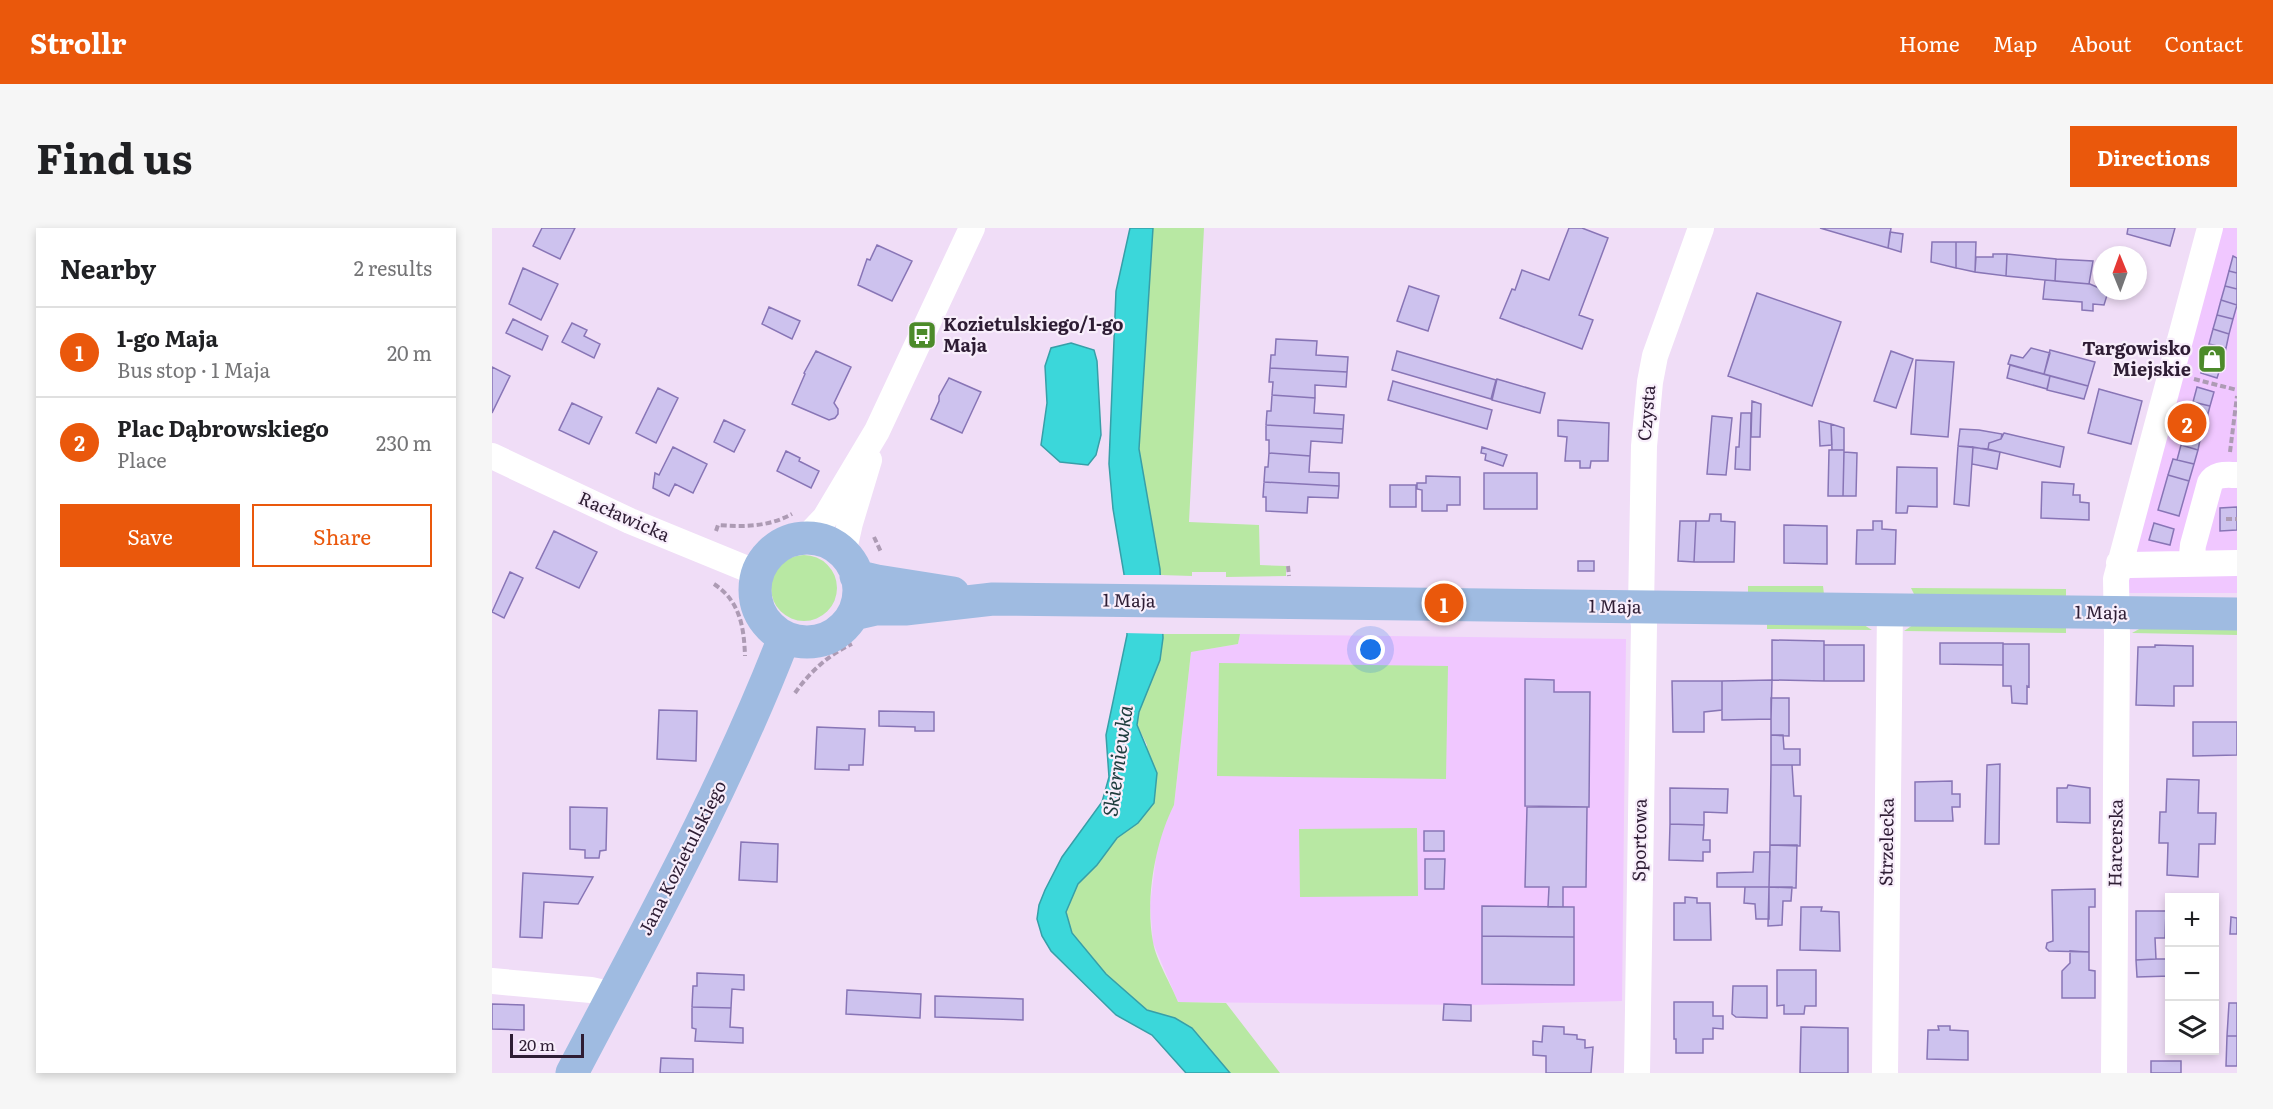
<!DOCTYPE html>
<html lang="en">
<head>
<meta charset="utf-8">
<style>
  body { margin:0; font-family:Literata,serif; background:#f6f6f6; color:#202124 }
  .controls { position:absolute; right:18px; bottom:18px; display:grid; overflow:hidden; border-radius:0px; box-shadow:0 3px 9px #0003 }
  .controls button { width:54px; height:54px; display:grid; place-items:center; padding:0; border:0; border-bottom:2px solid #e0e0e0; background:#fff; color:#202124; font:30px sans-serif }
  .compass { position:absolute; left:1601px; top:18px; width:54px; height:54px; border-radius:50%; background:#fff; box-shadow:0 3px 9px #0003; rotate:359deg }
  .scale { position:absolute; left:18px; bottom:15px; width:74px; box-sizing:border-box; padding-left:6px; border:3px solid #2e1d34; border-top:0; font-size:16px; line-height:21px; white-space:nowrap; color:#2e1d34; -webkit-text-stroke:4px #f8eefb; paint-order:stroke }
  .you { position:absolute; left:879px; top:422px; width:21px; height:21px; margin:-15px; border:4px solid #fff; border-radius:50%; background:#1a73e8; box-shadow:0 0 0 9px #1a73e833 }
  .badge { display:grid; place-items:center; width:39px; height:39px; border-radius:50%; background:#ea580c; color:#fff; font-size:20px; font-weight:700 }
  .pin { position:absolute; translate:-50% -50%; border:3px solid #fff; box-shadow:0 2px 6px #0006 }
  .list { margin:0; padding:0; list-style:none }
  h2 { display:flex; justify-content:space-between; align-items:center; height:78px; margin:0; padding:0 24px; font-size:26px }
  h2 small { font-size:20px; font-weight:400; color:#757577 }
  .list li { display:grid; grid-template-columns:39px 1fr auto; gap:18px; align-items:center; box-sizing:border-box; height:90px; padding:0 24px; border-top:2px solid #e0e0e0 }
  .list b { display:block; font-size:22px; white-space:nowrap }
  .list p { margin:0; font-size:20px; white-space:nowrap; color:#757577 }
  .list em { font-size:20px; font-style:normal; color:#757577 }
  .actions { display:flex; gap:12px; padding:18px 24px }
  .actions a { flex:1; padding:14px 0; border:2px solid #ea580c; border-radius:0px; text-align:center; font-size:21px; color:#ea580c }
  .actions .main { background:#ea580c; color:#fff }
  .icon { flex:none; width:33px; height:33px; fill:none; stroke:currentColor; stroke-width:2; stroke-linecap:round; stroke-linejoin:round }
  .map { position:relative; flex:none; width:1745px; height:845px; overflow:hidden; border-radius:0px }
  header { display:flex; align-items:center; gap:36px; box-sizing:border-box; height:84px; padding:0 30px; background:#ea580c; color:#fff }
  header strong { font-size:28px }
  nav { display:flex; gap:33px; margin-inline-start:auto; font-size:21px }
  .intro { display:flex; align-items:center; justify-content:space-between; box-sizing:border-box; height:144px; padding:0 36px }
  h1 { margin:0; font-size:42px }
  .button { padding:15px 27px; border-radius:0px; background:#ea580c; color:#fff; font-size:21px; font-weight:700 }
  main { display:flex; gap:36px; padding:0 36px }
  aside { flex:1; background:#fff; border-radius:0px; box-shadow:0 3px 9px #0003 }
  .map>svg:first-child { display:block }
</style>
</head>
<body>
<header>
<strong>Strollr</strong>
<nav><a>Home</a><a>Map</a><a>About</a><a>Contact</a></nav>
</header>
<div class="intro"><h1>Find us</h1><a class="button">Directions</a></div>
<main>
<aside>
<h2>Nearby<small>2 results</small></h2>
<ul class="list">
<li><span class="badge">1</span><div><b>1-go Maja</b><p>Bus stop · 1 Maja</p></div><em>20 m</em></li>
<li><span class="badge">2</span><div><b>Plac Dąbrowskiego</b><p>Place</p></div><em>230 m</em></li>
</ul>
<div class="actions"><a class="main">Save</a><a>Share</a></div>
</aside>
<div class="map">
<svg width="1745" height="845" viewBox="0 0 1745 845">
  <rect width="100%" height="100%" fill="#f0ddf7"/>
  <path fill="#f0c7ff" d="M 1730,0 L 1745,0 L 1745,365 L 1634,365 L 1645,314 Z
    M 748,406 L 1134,411 L 1130,773 L 979,777 L 686,774 L 661,715 L 658,677 L 665,621 L 672,596 L 682,577 L 699,424 L 746,416 Z"/>
  <path fill="#b8e8a3" d="M 661,0 L 712,0 L 697,294 L 767,297 L 768,337 L 794,338 L 794,348 L 734,349 L 734,344 L 700,344 L 700,348 L 669,347 L 647,221 Z
    M279 360a33 33 0 1 1 66 0a33 33 0 1 1-66 0Z
    M 1256,358 L 1331,358 L 1332,366 L 1256,366 Z
    M 1419,360 L 1574,361 L 1574,369 L 1423,368 Z
    M 1275,396 L 1372,397 L 1380,402 L 1275,401 Z
    M 1421,397 L 1574,399 L 1574,405 L 1412,403 Z
    M 1649,400 L 1745,400 L 1745,407 L 1640,405 Z
    M 671,406 L 748,406 L 746,416 L 699,424 L 682,577 C 663,614 653,672 661,714 C 664,732 679,756 686,774 L 734,775 L 788,845 L 738,845 L 700,800 L 683,790 L 655,782 L 614,746 L 580,705 L 574,683 L 586,656 L 605,637 L 625,610 L 646,595 L 655,517 L 645,497 L 647,484 Z
    M 727,435 L 956,438 L 954,551 L 725,548 Z
    M 925,600 L 926,668 L 808,669 L 807,601 Z"/>
  <path fill="#3bd7da" stroke="#379fa8" stroke-width="1.5" d="M 638,0 L 661,0 L 647,221 L 668,341 L 671,410 L 668,432 L 647,484 L 645,497 L 665,545 L 662,575 L 646,595 L 625,610 L 605,637 L 586,656 L 574,684 L 580,705 L 614,746 L 655,782 L 683,790 L 700,800 L 738,845 L 694,845 L 660,807 L 624,787 L 559,723 L 550,708 L 545,691 L 547,677 L 553,662 L 570,629 L 610,574 L 617,549 L 614,507 L 635,407 L 632,346 L 621,281 L 617,236 L 624,63 Z
    M 579,115 L 602,122 L 605,133 L 609,207 L 604,227 L 596,237 L 568,234 L 549,217 L 555,175 L 553,138 L 559,120 Z"/>
  <path fill="#f0ddf7" d="M 629,347 L 672,347 L 674,406 L 632,405 Z"/>
  <path fill="#cdc2ee" stroke="#8875b6" stroke-width="1.5" d="M 50,0 L 83,0 L 68,31 L 41,18 Z
    M 1077,0 L 1090,0 L 1116,10 L 1087,87 L 1101,92 L 1090,121 L 1008,90 L 1020,61 L 1023,62 L 1030,42 L 1057,52 Z
    M 1328,0 L 1399,0 L 1396,20 Z
    M 1636,0 L 1683,0 L 1678,18 L 1635,6 Z
    M 1398,4 L 1411,6 L 1409,24 L 1396,20 Z
    M 1440,14 L 1464,14 L 1464,40 L 1439,34 Z
    M 1464,14 L 1484,14 L 1483,44 L 1464,40 Z
    M 385,17 L 420,33 L 400,73 L 366,57 L 375,31 L 378,32 Z
    M 1501,26 L 1515,26 L 1514,48 L 1483,44 L 1484,29 L 1501,29 Z
    M 1515,26 L 1564,31 L 1563,53 L 1514,48 Z
    M 1741,28 L 1745,30 L 1745,45 L 1737,43 Z
    M 1564,31 L 1601,33 L 1597,56 L 1563,53 Z
    M 31,40 L 66,56 L 49,92 L 17,76 Z
    M 1737,43 L 1745,45 L 1745,61 L 1733,58 Z
    M 1553,52 L 1598,56 L 1616,64 L 1612,77 L 1601,76 L 1601,83 L 1590,82 L 1590,74 L 1551,71 Z
    M 917,58 L 947,68 L 936,103 L 905,93 Z
    M 1733,58 L 1745,61 L 1745,77 L 1729,72 Z
    M 1265,65 L 1349,94 L 1320,178 L 1236,148 Z
    M 1729,72 L 1745,77 L 1741,91 L 1725,87 Z
    M 277,79 L 308,93 L 300,111 L 270,96 Z
    M 1725,87 L 1741,91 L 1737,106 L 1721,101 Z
    M 21,91 L 56,108 L 50,122 L 14,105 Z
    M 80,95 L 95,102 L 92,108 L 108,116 L 102,130 L 70,114 Z
    M 1721,101 L 1737,106 L 1734,120 L 1717,116 Z
    M 784,111 L 825,113 L 824,127 L 856,129 L 855,144 L 778,140 L 779,127 L 783,127 Z
    M 1717,116 L 1734,120 L 1730,135 L 1713,130 Z
    M 1539,120 L 1558,125 L 1552,146 L 1516,136 L 1519,127 L 1531,130 Z
    M 1558,122 L 1603,134 L 1596,158 L 1552,146 Z
    M 324,123 L 359,139 L 342,175 L 346,181 L 346,186 L 343,190 L 337,192 L 300,176 L 313,146 L 312,145 Z
    M 905,123 L 1004,152 L 999,171 L 900,142 Z
    M 1399,123 L 1421,131 L 1404,180 L 1382,173 Z
    M 1713,130 L 1730,135 L 1725,150 L 1709,145 Z
    M 1424,132 L 1462,134 L 1456,209 L 1419,206 Z
    M 1518,137 L 1558,148 L 1555,161 L 1515,150 Z
    M 0,139 L 18,148 L 0,185 Z
    M 778,140 L 855,144 L 854,159 L 823,157 L 823,170 L 780,167 L 781,154 L 777,154 Z
    M 1558,148 L 1596,158 L 1592,171 L 1555,162 Z
    M 457,150 L 489,164 L 470,205 L 439,191 L 447,173 L 447,168 Z
    M 1005,151 L 1053,165 L 1048,185 L 1000,172 Z
    M 901,153 L 1000,182 L 995,201 L 896,172 Z
    M 1705,159 L 1722,164 L 1718,178 L 1701,174 Z
    M 166,160 L 186,170 L 164,215 L 144,205 Z
    M 1607,161 L 1650,173 L 1639,216 L 1596,205 Z
    M 780,167 L 823,170 L 822,185 L 852,187 L 851,201 L 774,197 L 775,183 L 779,183 Z
    M 1260,173 L 1269,176 L 1268,209 L 1259,209 Z
    M 1701,174 L 1718,178 L 1714,193 L 1697,188 Z
    M 80,175 L 110,189 L 97,216 L 67,202 Z
    M 1249,185 L 1259,185 L 1258,242 L 1243,241 L 1244,219 L 1247,219 Z
    M 1220,188 L 1240,190 L 1234,247 L 1215,246 Z
    M 1697,188 L 1714,193 L 1709,207 L 1693,203 Z
    M 232,192 L 253,202 L 242,224 L 222,214 Z
    M 1066,192 L 1117,195 L 1116,233 L 1099,233 L 1098,240 L 1088,240 L 1088,233 L 1073,233 L 1075,209 L 1066,208 Z
    M 1327,193 L 1339,196 L 1340,217 L 1328,218 Z
    M 1339,196 L 1352,200 L 1352,222 L 1340,222 Z
    M 774,197 L 851,201 L 850,215 L 819,213 L 818,228 L 777,225 L 777,212 L 774,212 Z
    M 1468,201 L 1487,202 L 1510,206 L 1509,211 L 1497,215 L 1496,221 L 1466,218 Z
    M 1693,203 L 1709,207 L 1706,222 L 1689,217 Z
    M 1512,205 L 1572,219 L 1568,239 L 1496,221 L 1497,215 L 1509,211 Z
    M 1689,217 L 1706,222 L 1702,236 L 1685,232 Z
    M 1466,218 L 1481,219 L 1477,278 L 1462,276 Z
    M 181,219 L 215,236 L 201,265 L 183,256 L 177,268 L 161,260 L 163,245 L 167,247 Z
    M 990,219 L 1015,227 L 1011,238 L 993,232 L 994,226 L 989,225 Z
    M 1481,219 L 1508,224 L 1505,241 L 1480,236 Z
    M 1337,222 L 1352,222 L 1351,268 L 1336,268 Z
    M 294,223 L 308,230 L 307,233 L 327,243 L 319,260 L 285,243 Z
    M 1352,224 L 1365,225 L 1364,268 L 1351,268 Z
    M 777,225 L 818,228 L 817,244 L 847,245 L 847,258 L 772,254 L 773,239 L 776,239 Z
    M 1681,231 L 1702,236 L 1697,253 L 1676,247 Z
    M 1405,239 L 1445,240 L 1445,279 L 1416,278 L 1415,285 L 1404,285 Z
    M 992,245 L 1045,245 L 1045,281 L 992,281 Z
    M 1676,247 L 1697,253 L 1687,288 L 1666,282 Z
    M 934,248 L 968,249 L 968,277 L 955,277 L 955,283 L 930,283 L 930,262 L 925,261 L 925,255 L 934,255 Z
    M 772,254 L 847,258 L 846,270 L 816,269 L 815,285 L 774,283 L 774,269 L 771,269 Z
    M 1550,254 L 1582,256 L 1581,267 L 1588,267 L 1588,274 L 1597,275 L 1597,292 L 1549,290 Z
    M 898,257 L 924,257 L 924,279 L 898,279 Z
    M 1745,279 L 1745,302 L 1728,303 L 1728,280 Z
    M 1218,286 L 1229,286 L 1229,293 L 1243,294 L 1242,334 L 1202,334 L 1204,293 L 1217,293 Z
    M 1188,293 L 1204,293 L 1202,334 L 1186,333 Z
    M 1381,293 L 1390,293 L 1390,301 L 1404,302 L 1403,336 L 1364,336 L 1365,302 L 1381,302 Z
    M 1662,295 L 1682,301 L 1678,317 L 1657,312 Z
    M 1292,297 L 1335,298 L 1335,336 L 1292,335 Z
    M 62,303 L 105,324 L 87,360 L 44,340 Z
    M 1086,333 L 1102,333 L 1102,343 L 1086,343 Z
    M 18,344 L 31,350 L 12,390 L 0,384 Z
    M 1280,412 L 1332,413 L 1332,453 L 1280,452 Z
    M 1448,415 L 1511,415 L 1511,437 L 1448,436 Z
    M 1511,416 L 1537,416 L 1537,459 L 1535,458 L 1535,476 L 1520,475 L 1519,458 L 1511,458 Z
    M 1332,417 L 1372,417 L 1372,453 L 1332,453 Z
    M 1663,417 L 1701,418 L 1701,458 L 1682,458 L 1682,478 L 1644,477 L 1646,419 L 1663,419 Z
    M 1033,451 L 1062,452 L 1062,464 L 1098,464 L 1097,579 L 1033,578 Z
    M 1280,452 L 1279,491 L 1230,492 L 1230,453 Z
    M 1180,453 L 1230,453 L 1230,482 L 1212,484 L 1212,504 L 1181,504 Z
    M 1279,470 L 1297,470 L 1297,508 L 1279,507 Z
    M 167,482 L 205,483 L 204,533 L 165,531 Z
    M 387,483 L 442,484 L 442,503 L 423,503 L 423,499 L 387,498 Z
    M 1701,494 L 1745,494 L 1745,527 L 1701,528 Z
    M 325,499 L 373,501 L 371,537 L 357,537 L 357,542 L 323,541 Z
    M 1279,507 L 1291,507 L 1292,521 L 1308,521 L 1308,537 L 1279,537 Z
    M 1508,536 L 1507,616 L 1493,616 L 1495,537 Z
    M 1279,537 L 1300,537 L 1302,568 L 1309,568 L 1308,618 L 1278,617 Z
    M 1675,551 L 1707,552 L 1706,585 L 1724,585 L 1723,616 L 1707,616 L 1706,649 L 1675,647 L 1676,615 L 1667,615 L 1668,584 L 1674,584 Z
    M 1460,553 L 1460,566 L 1468,566 L 1468,579 L 1460,579 L 1461,593 L 1423,593 L 1423,554 Z
    M 1576,557 L 1598,560 L 1598,595 L 1565,594 L 1565,560 L 1575,560 Z
    M 1178,560 L 1236,561 L 1235,585 L 1212,584 L 1212,597 L 1178,596 Z
    M 78,579 L 115,580 L 114,622 L 108,623 L 107,630 L 93,630 L 93,622 L 78,621 Z
    M 1035,579 L 1095,579 L 1094,659 L 1071,659 L 1071,679 L 1056,679 L 1057,659 L 1033,659 Z
    M 1178,596 L 1212,597 L 1211,612 L 1218,612 L 1218,624 L 1211,624 L 1211,633 L 1177,632 Z
    M 932,603 L 952,603 L 952,623 L 932,623 Z
    M 249,614 L 286,616 L 285,654 L 247,652 Z
    M 1278,617 L 1305,617 L 1304,660 L 1277,659 Z
    M 1262,624 L 1278,624 L 1277,659 L 1225,659 L 1225,645 L 1261,644 Z
    M 933,631 L 953,631 L 952,661 L 933,661 Z
    M 31,645 L 101,649 L 86,676 L 52,674 L 50,710 L 28,709 Z
    M 1253,659 L 1277,659 L 1277,691 L 1264,691 L 1263,676 L 1252,675 Z
    M 1277,659 L 1300,659 L 1299,673 L 1291,673 L 1290,697 L 1276,698 Z
    M 1603,661 L 1603,679 L 1597,679 L 1597,724 L 1557,723 L 1554,720 L 1555,715 L 1561,713 L 1560,662 Z
    M 1193,669 L 1205,670 L 1205,675 L 1218,675 L 1219,712 L 1182,712 L 1182,675 L 1193,675 Z
    M 990,678 L 1082,679 L 1082,709 L 990,708 Z
    M 1309,679 L 1330,679 L 1329,683 L 1347,684 L 1348,723 L 1308,722 Z
    M 1644,683 L 1674,683 L 1673,710 L 1663,710 L 1664,731 L 1644,732 Z
    M 1739,689 L 1745,690 L 1745,706 L 1738,706 Z
    M 990,708 L 1082,709 L 1082,757 L 990,756 Z
    M 1578,723 L 1597,724 L 1597,742 L 1603,743 L 1603,770 L 1570,770 L 1570,743 L 1578,735 Z
    M 1664,731 L 1678,731 L 1678,748 L 1645,749 L 1644,732 Z
    M 1285,742 L 1324,742 L 1324,778 L 1313,778 L 1312,786 L 1292,786 L 1292,777 L 1285,778 Z
    M 205,745 L 252,747 L 252,762 L 240,761 L 239,780 L 200,779 L 201,758 L 205,758 Z
    M 1241,758 L 1275,758 L 1275,790 L 1244,789 L 1240,786 Z
    M 355,762 L 429,766 L 428,790 L 354,786 Z
    M 443,768 L 531,771 L 531,792 L 443,789 Z
    M 1182,774 L 1221,774 L 1221,788 L 1231,788 L 1231,801 L 1221,800 L 1221,811 L 1211,811 L 1211,825 L 1184,825 L 1184,811 L 1182,811 Z
    M 1737,775 L 1745,775 L 1745,808 L 1735,808 Z
    M 0,776 L 32,777 L 32,802 L 0,801 Z
    M 952,776 L 979,777 L 979,793 L 951,792 Z
    M 200,779 L 239,780 L 238,799 L 251,800 L 251,815 L 203,813 L 204,801 L 200,800 Z
    M 1051,798 L 1072,799 L 1072,806 L 1085,807 L 1085,811 L 1093,812 L 1093,820 L 1101,819 L 1099,845 L 1054,845 L 1054,828 L 1041,827 L 1041,813 L 1050,814 Z
    M 1446,798 L 1458,798 L 1458,802 L 1476,803 L 1476,832 L 1435,831 L 1436,802 L 1447,802 Z
    M 1309,799 L 1356,800 L 1356,845 L 1308,845 Z
    M 1735,808 L 1745,808 L 1745,838 L 1734,838 Z
    M 169,830 L 201,831 L 201,845 L 168,845 Z
    M 1659,833 L 1689,833 L 1689,845 L 1659,845 Z"/>
  <g fill="none" stroke-linecap="round" stroke-linejoin="round">
    <path stroke="#ad9bb4" stroke-width="4" stroke-dasharray="6 3" stroke-linecap="butt" d="M 1702,151 L 1745,162
      M 1738,224 L 1745,168
      M 1734,291 L 1745,291
      M 224,303 L 226,297 C 252,299 276,299 300,286
      M 382,309 L 389,324
      M 796,338 L 797,348
      M 222,356 C 248,373 252,399 253,428
      M 303,465 C 317,445 337,426 360,416"/>
    <path stroke="#fff" stroke-width="26" d="M 0,228 L 138,293 L 265,345
      M 314,310 L 333,290 L 385,203 L 480,0
      M 351,326 L 358,295 L 377,232
      M 1627,335 L 1638,337 L 1745,335
      M 1699,336 L 1701,317 L 1718,255 C 1724,245 1734,247 1745,247
      M 0,753 L 99,762 L 121,767
      M 1145,845 L 1152,397 L 1149,379 L 1152,218 L 1158,154 L 1163,128 L 1209,0
      M 1393,845 L 1398,382
      M 1622,845 L 1625,409 L 1624,351 L 1718,0"/>
    <path stroke="#9fbbe1" stroke-width="33" d="M263 362a52 52 0 1 1 104 0a52 52 0 1 1-104 0Z
      M 364,348 L 385,353 L 461,365
      M 362,386 L 384,381 L 413,381 L 501,371 L 1745,386
      M 80,845 C 155,702 234,560 292,410"/>
  </g>
  <defs>
    <g id="bus-square" transform="scale(1.5)"><rect x="-9" y="-9" width="18" height="18" rx="4" fill="#4c8a2a" stroke="#f8eefb"/><path d="M-5-6H5V4H4V6H2V4H-2V6H-4V4H-5ZM-3.5-4V0h7V-4ZM-3.5 1.2v1.5H-2V1.2ZM2 1.2v1.5H3.5V1.2Z" fill="#fff"/></g>
    <g id="shop-square" transform="scale(1.5)"><rect x="-9" y="-9" width="18" height="18" rx="4" fill="#4c8a2a" stroke="#f8eefb"/><path d="M-5-2.5h2.3a2.7 3.5 0 0 1 5.4 0H5L5.5 6h-11ZM-1.5-2.5h3a1.5 2.3 0 0 0-3 0Z" fill="#fff"/></g>
  </defs>
  <g fill-rule="evenodd">
    <use href="#bus-square" x="430" y="107"/>
    <use href="#shop-square" x="1720" y="131"/>
  </g>
  <g text-anchor="middle" stroke-width="4.5" stroke-linejoin="round" paint-order="stroke">
    <g font-size="18" font-weight="bold" fill="#2e1d34" stroke="#f8eefb" text-anchor="start">
      <text x="451" y="103">Kozietulskiego/1-go<tspan x="451" dy="21">Maja</tspan></text>
      <text x="1699" y="127" text-anchor="end">Targowisko<tspan x="1699" dy="21">Miejskie</tspan></text>
    </g>
    <g font-size="18" fill="#2e1d34" stroke="#f8eefb">
      <text transform="translate(1155 185) rotate(-85)" y="6">Czysta</text>
      <text transform="translate(132 289) rotate(24)" y="6">Racławicka</text>
      <text transform="translate(637 373) rotate(1)" y="6">1 Maja</text>
      <text transform="translate(1123 379) rotate(1)" y="6">1 Maja</text>
      <text transform="translate(1609 385) rotate(1)" y="6">1 Maja</text>
      <text transform="translate(1148 612) rotate(-89)" y="6">Sportowa</text>
      <text transform="translate(1395 614) rotate(-89)" y="6">Strzelecka</text>
      <text transform="translate(1624 615) rotate(-89)" y="6">Harcerska</text>
      <text transform="translate(191 630) rotate(-63)" y="6">Jana Kozietulskiego</text>
    </g>
    <g font-size="20" font-style="italic" fill="#1d3c3d" stroke="#f8eefb">
      <text transform="translate(626 533) rotate(-82)" y="7">Skierniewka</text>
    </g>
  </g>
</svg>
<div class="controls">
<button>+</button>
<button>−</button>
<button><svg class="icon" aria-label="layers" viewBox="0 0 24 24"><path d="M12 4l9 5-9 5-9-5zM3 14l9 5 9-5"/></svg></button>
</div>
<svg class="compass" viewBox="-18 -18 36 36"><path d="M0-13l5 13h-10z" fill="#e53935"/><path d="M0 13l5-13h-10z" fill="#757577"/></svg>
<div class="scale">20 m</div>
<div class="you"></div>
<div class="pin badge" style="left:952px;top:375px">1</div>
<div class="pin badge" style="left:1695px;top:195px">2</div>
</div>
</main>
</body>
</html>
